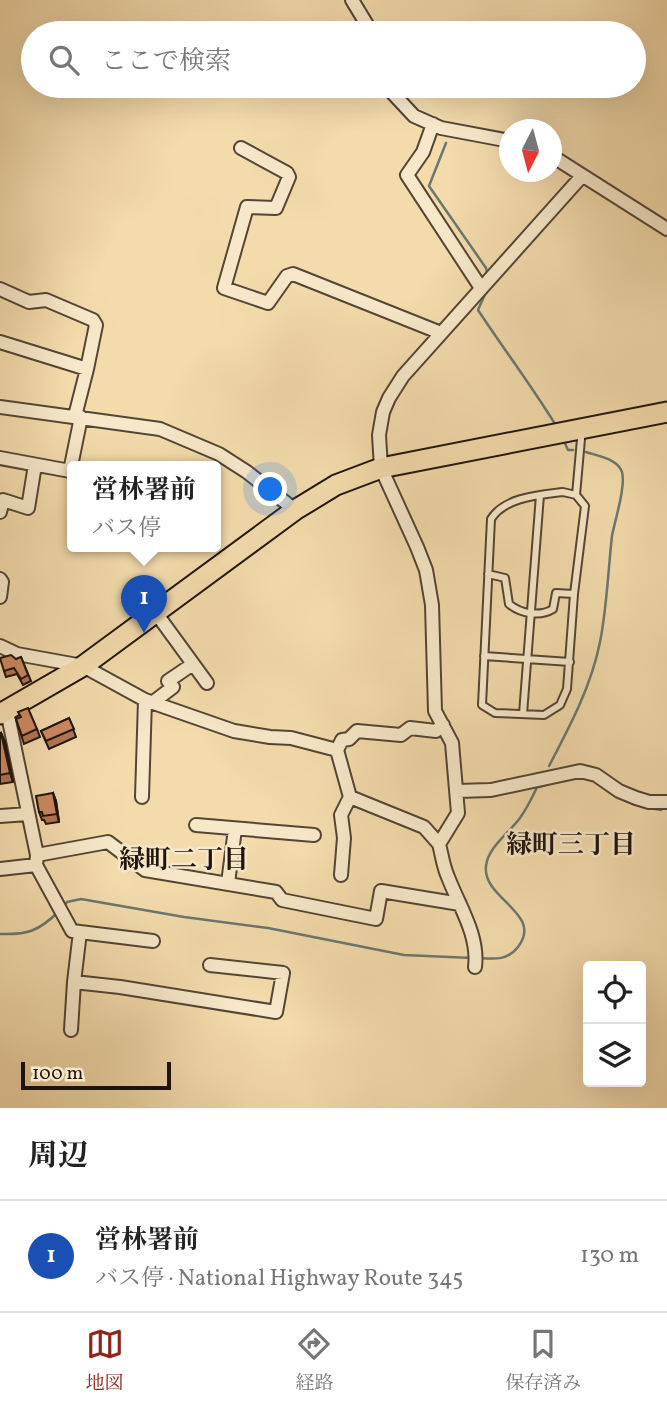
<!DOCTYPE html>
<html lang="ja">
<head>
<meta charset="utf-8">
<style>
  body { margin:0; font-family:Vollkorn,"Noto Serif JP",serif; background:#f6f6f6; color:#222 }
  .controls { position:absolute; right:21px; bottom:21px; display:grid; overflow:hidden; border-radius:7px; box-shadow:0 7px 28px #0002 }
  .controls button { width:63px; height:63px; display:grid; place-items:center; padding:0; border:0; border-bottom:2px solid #e0e0e0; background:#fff; color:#222; font:35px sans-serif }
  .compass { position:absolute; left:499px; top:119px; width:63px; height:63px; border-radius:50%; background:#fff; box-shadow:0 7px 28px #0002; rotate:186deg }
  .scale { position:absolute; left:21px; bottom:18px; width:150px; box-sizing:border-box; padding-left:7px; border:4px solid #1f130c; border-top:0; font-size:19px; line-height:24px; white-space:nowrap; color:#1f130c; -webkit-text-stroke:5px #f7e8c9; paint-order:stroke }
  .you { position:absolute; left:271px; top:490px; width:24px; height:24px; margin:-18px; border:5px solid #fff; border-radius:50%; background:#1a73e8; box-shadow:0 0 0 10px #1a73e833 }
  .badge { display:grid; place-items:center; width:46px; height:46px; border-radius:50%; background:#8f2418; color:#fff; font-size:23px; font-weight:700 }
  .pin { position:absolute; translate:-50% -58px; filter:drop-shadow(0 2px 4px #0008) }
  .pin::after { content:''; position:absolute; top:37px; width:24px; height:21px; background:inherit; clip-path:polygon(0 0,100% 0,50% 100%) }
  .popup { position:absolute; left:67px; top:461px; width:154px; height:91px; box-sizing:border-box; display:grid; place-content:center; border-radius:7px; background:#fff; filter:drop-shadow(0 2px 5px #0005); font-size:23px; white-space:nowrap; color:#767676 }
  .popup b { font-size:26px; color:#222 }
  .popup::after { content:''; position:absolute; left:50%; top:100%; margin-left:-14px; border:14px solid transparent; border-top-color:#fff }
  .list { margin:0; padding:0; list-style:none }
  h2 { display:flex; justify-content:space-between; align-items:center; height:91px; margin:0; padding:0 28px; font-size:30px }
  h2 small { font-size:23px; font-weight:400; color:#767676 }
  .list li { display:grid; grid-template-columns:46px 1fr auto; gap:21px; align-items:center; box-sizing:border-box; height:112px; padding:0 28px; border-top:2px solid #e0e0e0 }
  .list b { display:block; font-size:26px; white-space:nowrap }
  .list p { margin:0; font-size:23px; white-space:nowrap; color:#767676 }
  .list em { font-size:23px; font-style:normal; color:#767676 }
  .icon { flex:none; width:38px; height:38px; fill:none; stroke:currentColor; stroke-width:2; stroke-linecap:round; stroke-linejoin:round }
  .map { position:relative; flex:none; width:667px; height:1108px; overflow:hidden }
  .search { position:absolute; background:#fff; box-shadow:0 7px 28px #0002; left:21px; right:21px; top:21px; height:77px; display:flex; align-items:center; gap:18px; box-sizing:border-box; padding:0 24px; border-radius:38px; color:#767676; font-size:26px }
  .sheet { height:203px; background:#fff }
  nav { display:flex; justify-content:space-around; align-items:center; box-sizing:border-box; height:98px; border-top:2px solid #e0e0e0; background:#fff; font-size:19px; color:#767676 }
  nav a { display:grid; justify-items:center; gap:4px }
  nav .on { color:#8f2418 }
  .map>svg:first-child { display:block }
</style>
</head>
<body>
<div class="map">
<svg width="667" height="1108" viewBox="0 0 667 1108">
  <rect width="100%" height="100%" fill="#f3dbac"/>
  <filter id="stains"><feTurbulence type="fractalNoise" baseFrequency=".00286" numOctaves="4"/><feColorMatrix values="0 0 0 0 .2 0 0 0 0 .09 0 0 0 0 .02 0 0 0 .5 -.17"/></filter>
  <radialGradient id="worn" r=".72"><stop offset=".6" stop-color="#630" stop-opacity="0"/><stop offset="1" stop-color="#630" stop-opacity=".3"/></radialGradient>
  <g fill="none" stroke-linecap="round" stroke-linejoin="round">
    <path stroke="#6b776f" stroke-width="2.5" d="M 446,143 L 429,186 L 486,268 L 488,276
      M 486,292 L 478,310 C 503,348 531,385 555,424
      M 563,439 L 568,450 L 573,450
      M 549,766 C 570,726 591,687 600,642 C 607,607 608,571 612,536 C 615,520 626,486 622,472 C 618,459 598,456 586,452
      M 539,787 L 552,783
      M 649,808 L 661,810 L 665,807
      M 63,907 L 67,902 L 81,899 L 184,917 L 268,928 L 404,955 L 472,958
      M 0,934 C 27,935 39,931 58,912
      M 479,958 C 494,959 507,961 518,947 C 544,913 482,899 486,866 C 488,847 509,833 520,818 C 527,808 533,796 538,785"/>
    <g stroke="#544534" stroke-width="10">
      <path id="service" d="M 563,492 L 576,495 L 585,506 L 574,594 L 567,689 L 560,705 L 544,715 L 495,713 L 482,705 L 491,519 C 505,497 539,495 563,492 Z
        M 576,495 L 581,439 L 580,433
        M 488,574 L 505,578 L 509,604 C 521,614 540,617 553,609 L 556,593 L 574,594
        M 484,656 L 570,662
        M 523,714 L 540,495"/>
    </g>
    <g stroke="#544534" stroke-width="16">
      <path id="minor" d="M 352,0 L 372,33
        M 386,86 L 414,116 L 441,128 L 510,141
        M 433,124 L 423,152 L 407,175 L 481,288
        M 241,148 L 287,173 L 289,177 L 276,208 L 247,207 L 224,288 L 268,303 L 287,276 L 293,274 L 441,333
        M 552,156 L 667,229
        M 0,289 L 29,302 L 46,300 L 93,320 L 96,325 L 87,369
        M 0,342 L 87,369 L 75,416
        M 0,407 L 160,429 L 219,454 L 247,472 L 295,510
        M 0,458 L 70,471 L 81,417
        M 0,512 L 3,500 L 28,508 L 35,465
        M 0,579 L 2,582 L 0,597
        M 156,613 L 207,683
        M 0,646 L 17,654 L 83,666 L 145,700 L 234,731 L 270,737 L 291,738 L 337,750 L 342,740 L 349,739 L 357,731 L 401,735 L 410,728 L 436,731 L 443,725
        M 152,703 L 173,687 L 168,681 L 193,664
        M 7,711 L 37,855 L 108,842 L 145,870 L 276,892 L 282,900 L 376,919 L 381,891 L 460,904
        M 337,750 L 350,797 L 424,827 L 439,844
        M 457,791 L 491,790 L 580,771 L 596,775 L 619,791 L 636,798 L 649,802 L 667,802
        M 142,797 L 145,700
        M 0,816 L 28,814
        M 196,825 L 314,835
        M 37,855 L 36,865 L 72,931 L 80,932 L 74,982 L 120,987 L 276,1012 L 283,973 L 210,965
        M 0,869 L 36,865
        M 341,875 L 344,838 L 341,815 L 350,797
        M 228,883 L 235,829
        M 80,932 L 153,941
        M 475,967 C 479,935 459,906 448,877 C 443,866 442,855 439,844 L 458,813 L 452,743 L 435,711 L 432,605 L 426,570 L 417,547 L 381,468 L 379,435 L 383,412 L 389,398 L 403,376 L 582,176
        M 71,1030 L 74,982"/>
    </g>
    <g stroke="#1f130c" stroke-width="23">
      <path id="trunk" d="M 0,714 L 83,666 L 295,510 L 336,485 L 381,468 L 667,412"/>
    </g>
    <use href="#service" stroke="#f7e8c9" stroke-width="6"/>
    <use href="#minor" stroke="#f7e8c9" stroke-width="12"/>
    <use href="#trunk" stroke="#f3dbac" stroke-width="19"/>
  </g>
  <path fill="#af7653" stroke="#1f130c" stroke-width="2" d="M 21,657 L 31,681 L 23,685 L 17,674 L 6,677 L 4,671 L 16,659 Z
    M 69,718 L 76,737 L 49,749 L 41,731 Z
    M 16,719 L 37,729 L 40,737 L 24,744 Z
    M 1,733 L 5,742 L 13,782 L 0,784 L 0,734 Z
    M 53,793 L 56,801 L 59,822 L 46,824 L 44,820 L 42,820 L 39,812 Z"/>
  <path fill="#8e6044" stroke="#1f130c" stroke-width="2" d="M 1,733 L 5,742 L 13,782 L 10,773 Z
    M 53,793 L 56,801 L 59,822 L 57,814 Z"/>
  <path fill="#cb8961" stroke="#1f130c" stroke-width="2" d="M 11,655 L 16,659 L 21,657 L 28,675 L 21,679 L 14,668 L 4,671 L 0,658 Z
    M 28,708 L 37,729 L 22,736 L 16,719 L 21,717 L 18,712 Z
    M 69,718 L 74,729 L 46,741 L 41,731 Z
    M 1,733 L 10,773 L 0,775 L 0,734 Z
    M 53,793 L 57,814 L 43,816 L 42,812 L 39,812 L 36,796 Z"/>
  <g text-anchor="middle" stroke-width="5" stroke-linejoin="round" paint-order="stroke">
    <g font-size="26" font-weight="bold" fill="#1f130c" stroke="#f7e8c9">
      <text x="571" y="853">緑町三丁目</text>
      <text x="184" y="868">緑町二丁目</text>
    </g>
  </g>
  <rect width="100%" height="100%" filter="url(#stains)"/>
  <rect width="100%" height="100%" fill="url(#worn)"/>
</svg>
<div class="controls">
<button><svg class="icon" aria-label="locate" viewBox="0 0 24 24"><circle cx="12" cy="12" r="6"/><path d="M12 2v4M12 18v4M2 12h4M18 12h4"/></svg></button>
<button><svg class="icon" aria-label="layers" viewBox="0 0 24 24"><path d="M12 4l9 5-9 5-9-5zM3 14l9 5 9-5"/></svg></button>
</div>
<svg class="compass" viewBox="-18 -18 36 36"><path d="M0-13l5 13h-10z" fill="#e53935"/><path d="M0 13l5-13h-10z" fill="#767676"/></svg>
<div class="scale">100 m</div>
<div class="you"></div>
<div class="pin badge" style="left:144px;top:633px;background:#1a4fb4">1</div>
<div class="popup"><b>営林署前</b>バス停</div>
<div class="search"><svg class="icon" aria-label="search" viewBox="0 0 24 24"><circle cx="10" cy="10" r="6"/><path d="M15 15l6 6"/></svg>ここで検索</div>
</div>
<section class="sheet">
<h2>周辺<small></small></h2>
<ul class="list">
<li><span class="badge" style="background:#1a4fb4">1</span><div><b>営林署前</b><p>バス停 · National Highway Route 345</p></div><em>130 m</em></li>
</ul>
</section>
<nav>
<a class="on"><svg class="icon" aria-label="map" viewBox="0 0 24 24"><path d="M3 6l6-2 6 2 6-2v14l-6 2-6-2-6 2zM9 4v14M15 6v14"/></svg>地図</a>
<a><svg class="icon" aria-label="directions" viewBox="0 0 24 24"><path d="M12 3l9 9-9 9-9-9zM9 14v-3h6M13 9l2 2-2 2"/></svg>経路</a>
<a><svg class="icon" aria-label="saved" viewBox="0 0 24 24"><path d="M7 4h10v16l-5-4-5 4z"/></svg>保存済み</a>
</nav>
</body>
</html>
